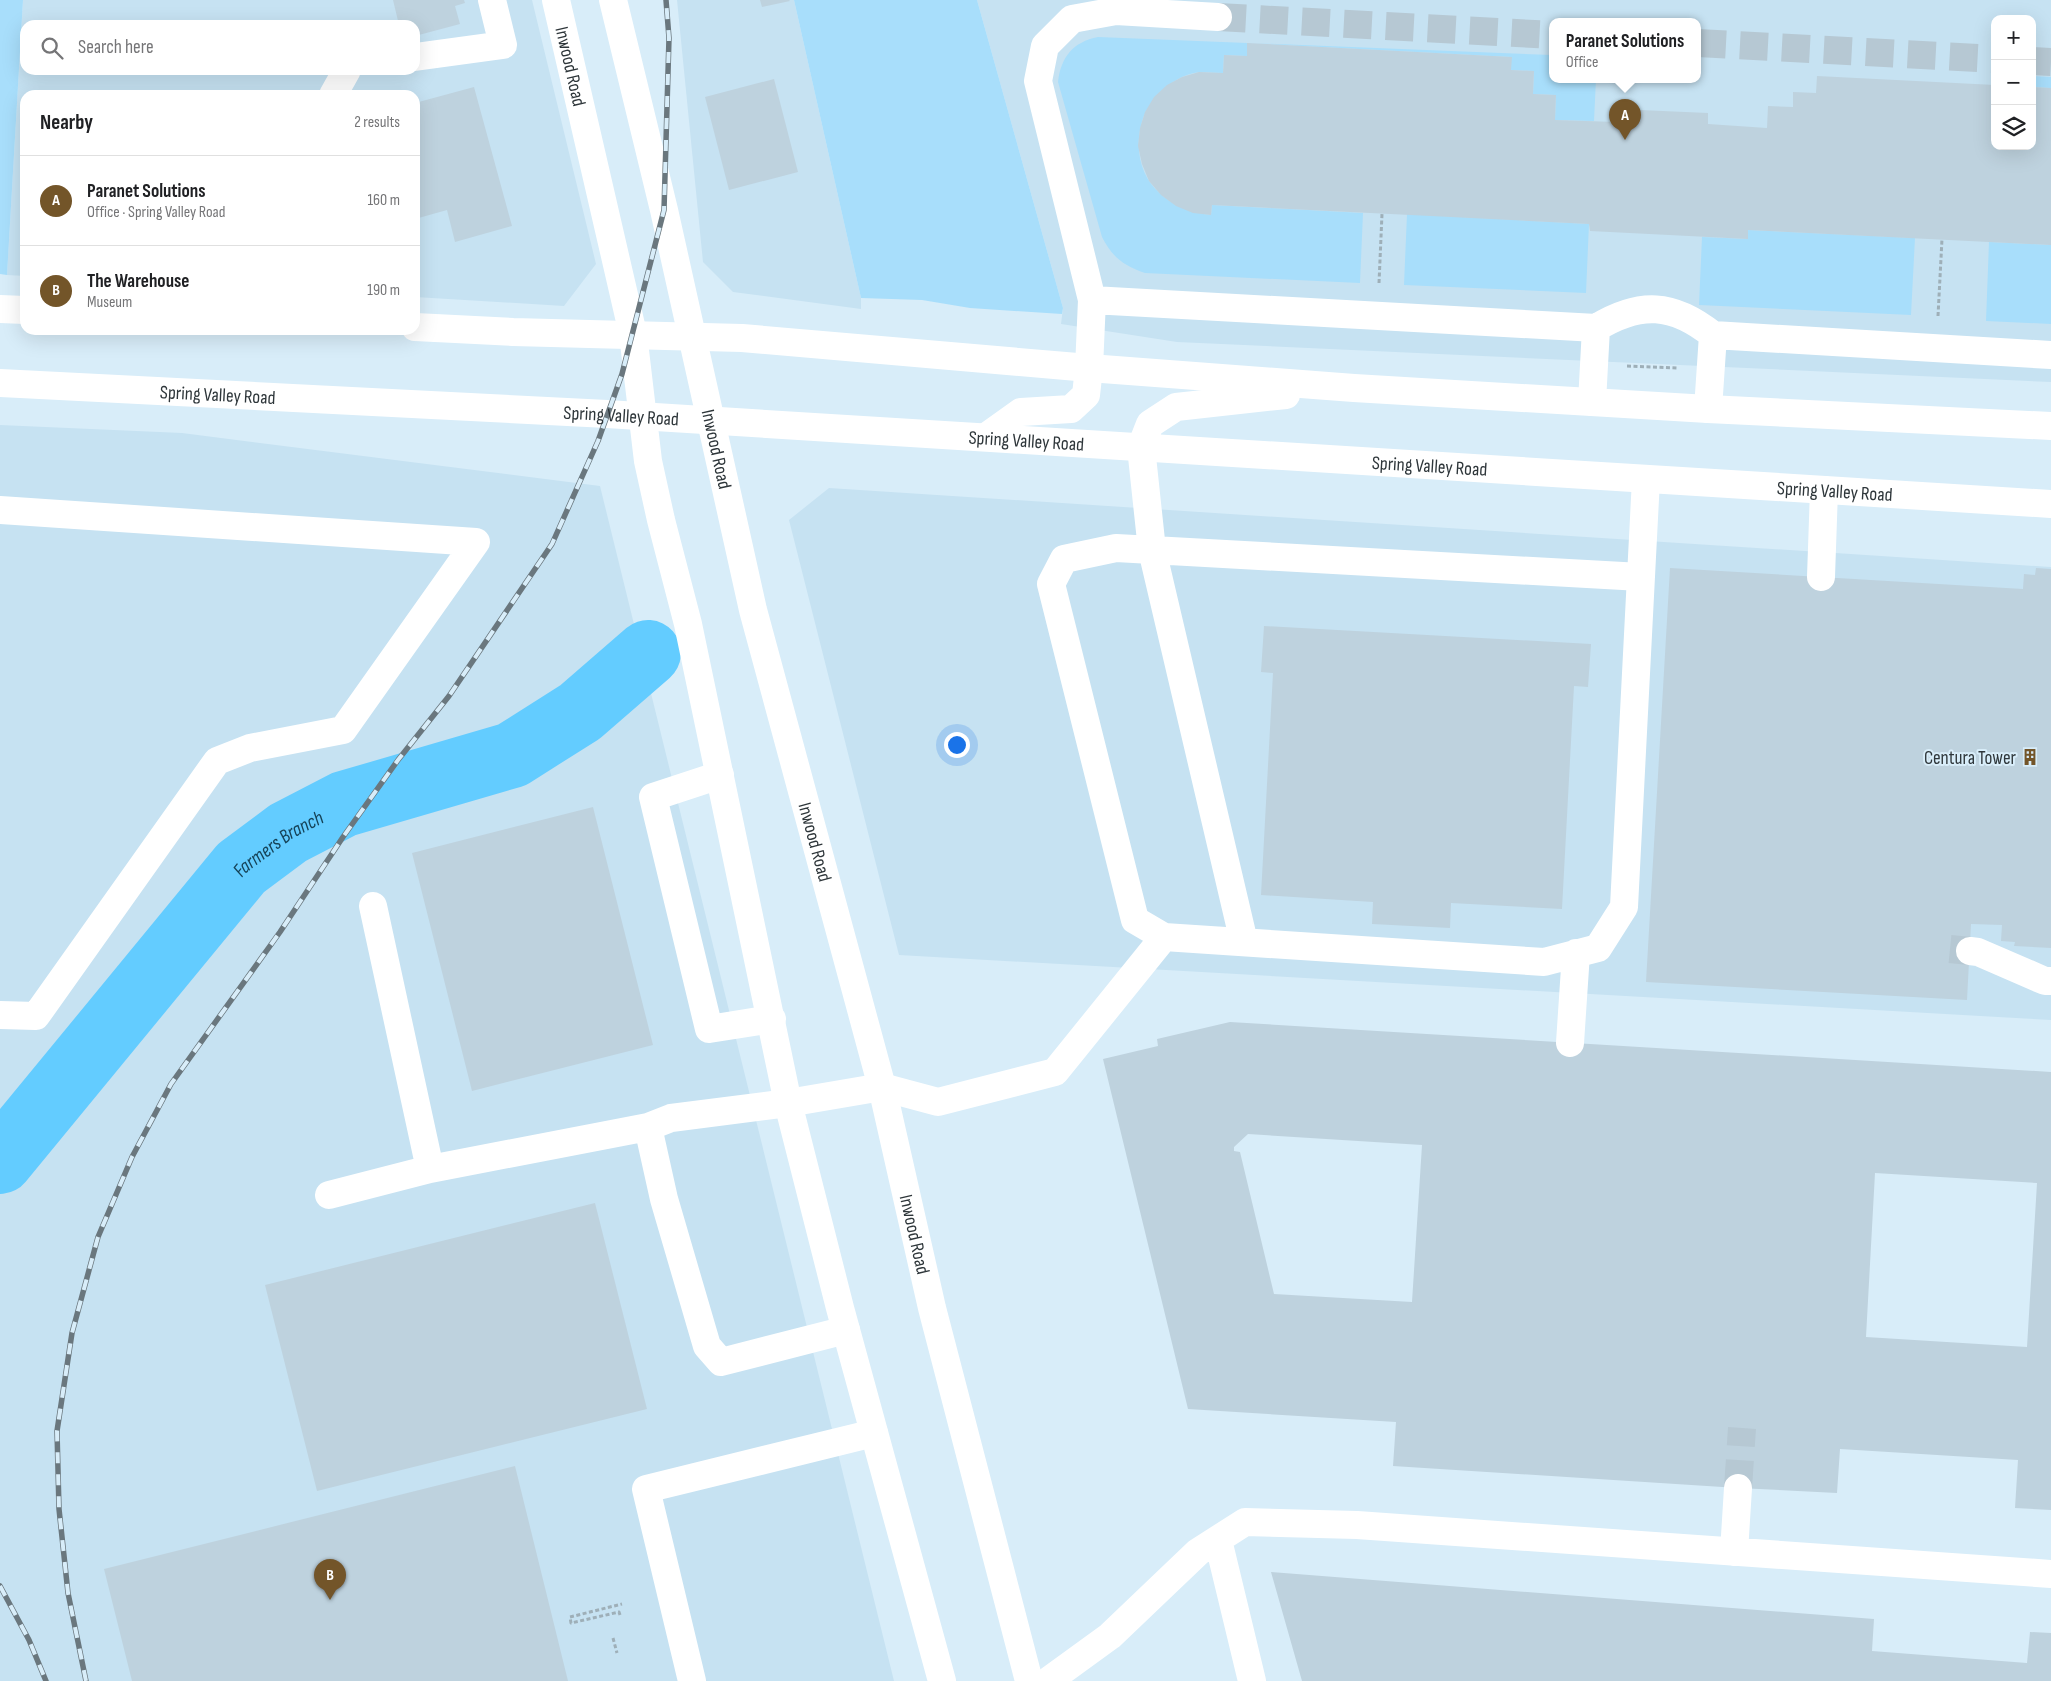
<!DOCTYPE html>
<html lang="en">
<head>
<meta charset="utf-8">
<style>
  body { margin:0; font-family:"Sofia Sans Condensed",sans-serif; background:#f6f6f6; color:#202124 }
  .controls { position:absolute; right:15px; top:15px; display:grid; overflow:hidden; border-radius:10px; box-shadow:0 5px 20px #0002 }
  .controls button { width:45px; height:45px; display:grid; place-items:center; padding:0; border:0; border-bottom:1px solid #e0e0e0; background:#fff; color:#202124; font:25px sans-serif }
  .you { position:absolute; left:956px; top:744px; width:18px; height:18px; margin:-12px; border:4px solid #fff; border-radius:50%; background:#1a73e8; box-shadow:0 0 0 8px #1a73e833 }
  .badge { display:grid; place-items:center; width:32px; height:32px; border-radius:50%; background:#735529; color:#fff; font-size:16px; font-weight:700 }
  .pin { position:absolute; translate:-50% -41px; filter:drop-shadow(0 1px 2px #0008) }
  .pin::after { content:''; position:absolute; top:26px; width:18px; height:15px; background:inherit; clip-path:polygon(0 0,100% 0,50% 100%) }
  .popup { position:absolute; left:1549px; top:18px; width:152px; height:65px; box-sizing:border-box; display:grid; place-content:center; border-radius:10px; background:#fff; filter:drop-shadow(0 1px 4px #0005); font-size:16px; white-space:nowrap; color:#757577 }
  .popup b { font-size:19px; color:#202124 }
  .popup::after { content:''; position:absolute; left:50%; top:100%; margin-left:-10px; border:10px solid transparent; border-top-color:#fff }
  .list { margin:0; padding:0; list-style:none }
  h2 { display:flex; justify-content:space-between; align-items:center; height:65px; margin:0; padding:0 20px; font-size:21px }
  h2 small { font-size:16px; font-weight:400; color:#757577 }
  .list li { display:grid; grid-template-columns:32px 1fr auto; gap:15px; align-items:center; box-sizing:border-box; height:90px; padding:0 20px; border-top:1px solid #e0e0e0 }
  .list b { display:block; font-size:19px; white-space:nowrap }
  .list p { margin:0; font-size:16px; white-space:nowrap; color:#757577 }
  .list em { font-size:16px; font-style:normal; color:#757577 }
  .icon { flex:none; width:28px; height:28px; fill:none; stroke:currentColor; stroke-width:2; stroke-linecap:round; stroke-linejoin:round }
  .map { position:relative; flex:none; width:2051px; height:1681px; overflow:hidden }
  .search { position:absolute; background:#fff; box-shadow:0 5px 20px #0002; left:20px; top:20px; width:400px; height:55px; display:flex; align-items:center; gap:12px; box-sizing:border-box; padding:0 18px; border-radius:15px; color:#757577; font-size:19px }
  .panel { position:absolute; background:#fff; box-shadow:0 5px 20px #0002; left:20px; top:90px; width:400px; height:245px; border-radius:15px }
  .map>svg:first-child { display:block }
</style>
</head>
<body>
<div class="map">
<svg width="2051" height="1681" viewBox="0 0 2051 1681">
  <rect width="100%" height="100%" fill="#d8edf9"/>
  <path fill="#c6e2f2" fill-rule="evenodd" d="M 23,0 L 532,0 L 596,264 L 564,306 L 415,297 L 415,95 L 25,95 L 25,276 L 7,275 ZM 25,25 L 415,25 L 415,70 L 25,70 Z
    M 677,0 L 794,0 L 861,298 L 861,309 L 733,292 L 703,262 Z
    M 977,0 L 2051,0 L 2051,382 L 1177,342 L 1061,324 L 1063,308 ZM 1995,19 L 2032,19 L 2032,146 L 1995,146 ZM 1552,21 L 1698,21 L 1698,79 L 1552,79 Z
    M 0,425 L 182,433 L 600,486 L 894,1681 L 0,1681 Z
    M 829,488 L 2051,567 L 2051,1020 L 899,955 L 789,520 Z"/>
  <path fill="#a8defb" d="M 0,0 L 23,0 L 7,275 L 0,274 Z
    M 794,0 L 977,0 L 1063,308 L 1062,314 L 970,308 L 922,300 L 861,298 Z
    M 1098,37 L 1552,55 L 1552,79 L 1596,79 L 1594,121 L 1555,120 L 1556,95 L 1533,94 L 1534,71 L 1511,70 L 1511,57 L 1248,43 L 1247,56 L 1224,55 L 1223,73 C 1215,73 1207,72 1200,72 C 1183,74 1168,83 1158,96 C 1154,101 1149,106 1146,111 C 1142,119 1140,129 1139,137 C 1135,183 1169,210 1211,215 L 1212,205 L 1363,213 L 1360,283 L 1145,273 C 1124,266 1112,257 1102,237 L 1058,82 C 1061,57 1073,42 1098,37 Z
    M 2032,76 L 2051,77 L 2051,88 L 2032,87 Z
    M 1407,214 L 1589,224 L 1586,293 L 1404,285 Z
    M 1748,230 L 1915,238 L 1911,315 L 1699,305 L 1702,237 L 1748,239 Z
    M 1989,242 L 2051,245 L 2051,324 L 1986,321 Z"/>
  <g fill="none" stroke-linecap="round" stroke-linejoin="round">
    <path stroke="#63ccff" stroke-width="66" id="s1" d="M 0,1161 L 241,868 L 288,833 L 344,804 L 512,755 L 580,712 L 648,653"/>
  </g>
  <path fill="#bed2de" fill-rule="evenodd" d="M 393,0 L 464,0 L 465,3 L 455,6 L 460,24 L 415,36 L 415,25 L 399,25 Z
    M 760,0 L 789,0 L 790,1 L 762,7 Z
    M 1247,43 L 1512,57 L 1511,70 L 1534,71 L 1533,94 L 1556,95 L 1555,120 L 1616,122 L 1617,109 L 1708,113 L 1708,124 L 1767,128 L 1768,106 L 1793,107 L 1793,92 L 1816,93 L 1817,76 L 1995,85 L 1995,146 L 2032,146 L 2032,87 L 2051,88 L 2051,245 L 1748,230 L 1748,239 L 1590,231 L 1589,224 L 1212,205 L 1211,215 L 1193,213 L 1176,206 L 1161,195 L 1149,181 L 1142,164 L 1138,146 L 1140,128 L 1145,112 L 1154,97 L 1167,85 L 1182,77 L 1199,72 L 1223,73 L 1224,55 L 1247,56 Z
    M 774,79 L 798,172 L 729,190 L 705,97 Z
    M 474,87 L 512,226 L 455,242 L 447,210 L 415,219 L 415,103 Z
    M 1670,568 L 2023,589 L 2024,574 L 2035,575 L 2036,568 L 2051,569 L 2051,948 L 2014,946 L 2015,942 L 2001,941 L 2002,925 L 1971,924 L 1967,1000 L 1646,982 Z
    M 1264,626 L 1591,644 L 1588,687 L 1574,686 L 1562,909 L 1451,903 L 1450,928 L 1372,924 L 1373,902 L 1261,895 L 1273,673 L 1261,672 Z
    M 593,807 L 653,1045 L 472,1091 L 412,853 Z
    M 1230,1022 L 2051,1072 L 2051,1510 L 2015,1508 L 2018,1460 L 1840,1449 L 1837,1493 L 1738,1488 L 1393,1466 L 1396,1422 L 1188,1409 L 1103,1059 L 1158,1046 L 1157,1039 ZM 1248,1134 L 1422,1145 L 1412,1302 L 1274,1294 L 1240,1152 L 1234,1151 L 1234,1147 ZM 1875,1173 L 2037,1183 L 2027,1347 L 1866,1337 Z
    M 595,1203 L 647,1409 L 317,1491 L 265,1285 Z
    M 515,1466 L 568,1681 L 132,1681 L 104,1569 Z
    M 1271,1572 L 1874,1619 L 1872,1651 L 2027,1663 L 2030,1632 L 2051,1633 L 2051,1681 L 1302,1681 Z"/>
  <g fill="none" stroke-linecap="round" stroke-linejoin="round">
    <path stroke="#b6c8d3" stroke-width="28" stroke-dasharray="28 14" stroke-linecap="butt" d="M 1218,17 L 1552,35
      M 1698,43 L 1995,59
      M 2032,61 L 2051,62
      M 1950,949 L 1970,951
      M 1738,1488 L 1742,1428"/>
    <path stroke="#9eafb8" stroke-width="3" stroke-dasharray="4 2.5" stroke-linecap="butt" d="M 1379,283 L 1382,214
      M 1938,316 L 1942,239
      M 1627,366 L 1678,368
      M 620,1615 L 619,1612 L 571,1623 L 570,1617 L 622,1604
      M 613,1638 L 617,1653"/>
    <path stroke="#fff" stroke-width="28" d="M 415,57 L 503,45 L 492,0
      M 333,95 L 347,70
      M 1092,300 L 1596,328 C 1640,301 1673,303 1713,335 L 2051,355
      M 1089,368 L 1092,300 L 1038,81 L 1045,46 L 1072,19 L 1116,11 L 1218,17
      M 1592,402 L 1596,328
      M 1708,409 L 1713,335
      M 1141,447 L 1152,550 L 1244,942
      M 0,510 L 476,542 L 343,730 L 250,748 L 217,761 L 36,1016 L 0,1015
      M 1641,577 L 1116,548 L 1064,559 L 1051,584 L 1135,920 L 1164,937 L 1544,962 L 1598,948 L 1624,907 L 1646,479
      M 1821,577 L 1824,490
      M 720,775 L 653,797 L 709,1029 L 772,1019
      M 373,906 L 430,1169 L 648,1127
      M 1970,951 L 1978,952 L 2045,981 L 2051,981
      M 1570,1043 L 1576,953
      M 882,1087 L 938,1102 L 1055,1072 L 1164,937
      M 788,1103 L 671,1118 L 648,1127 L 664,1199 L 707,1346 L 721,1362 L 846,1330
      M 329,1195 L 430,1169
      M 1218,1540 L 1252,1681
      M 1734,1552 L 1738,1488
      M 692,1681 L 646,1489 L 874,1433
      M 1048,1681 L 1110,1636 L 1198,1552 L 1245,1522 L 1357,1525 L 2051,1574"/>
    <g stroke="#fff" stroke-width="28">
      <path id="s2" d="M 556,0 L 633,334 L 648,461 L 661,520 L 688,624 L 788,1103 L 840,1308 L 942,1681"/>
      <path id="s3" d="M 613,0 L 664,210 L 753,610 L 882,1087 L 932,1308 L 1029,1681"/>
      <path d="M 0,309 L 25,310"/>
      <path d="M 415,327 L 513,332 L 742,338 L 1089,368 L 1354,388 L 1708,409 L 2051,426"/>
      <path id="s4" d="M 0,383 L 607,414 L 2051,504"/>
      <path d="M 986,437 L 1021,412 L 1071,409 L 1086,395 L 1089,368"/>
      <path d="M 1141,447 L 1150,424 L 1176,407 L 1286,395"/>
      <path d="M 788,1103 L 882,1087"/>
    </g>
    <g stroke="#6a777e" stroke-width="5.5">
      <path id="rail" d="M 0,1586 L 29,1640 L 46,1681
        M 86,1681 L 68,1593 L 59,1509 L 57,1431 L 72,1333 L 98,1237 L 132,1157 L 171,1084 L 280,932 L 343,837 L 398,760 L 449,696 L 552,544 L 598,441 L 622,374 L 664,210 L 669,38 L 666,0"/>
    </g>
    <use href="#rail" stroke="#d8edf9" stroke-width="4" stroke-dasharray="11" stroke-linecap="butt"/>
  </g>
  <defs>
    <g id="building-bare" transform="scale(1.35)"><path d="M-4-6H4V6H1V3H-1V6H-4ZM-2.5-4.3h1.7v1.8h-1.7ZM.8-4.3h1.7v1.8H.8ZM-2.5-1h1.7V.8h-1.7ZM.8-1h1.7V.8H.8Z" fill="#735529" stroke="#d8edf9" stroke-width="2.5" paint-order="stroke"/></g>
  </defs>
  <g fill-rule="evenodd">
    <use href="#building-bare" x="2030" y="757"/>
  </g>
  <g text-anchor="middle" stroke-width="4" stroke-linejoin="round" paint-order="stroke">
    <g font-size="19" fill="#2e363a" stroke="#d8edf9">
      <text dy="7" stroke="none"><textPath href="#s2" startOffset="68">Inwood Road</textPath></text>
      <text dy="7" stroke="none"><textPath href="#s4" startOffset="218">Spring Valley Road</textPath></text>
      <text dy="7" stroke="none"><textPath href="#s4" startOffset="622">Spring Valley Road</textPath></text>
      <text dy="7" stroke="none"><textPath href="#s4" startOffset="1028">Spring Valley Road</textPath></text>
      <text dy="7" stroke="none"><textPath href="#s3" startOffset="461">Inwood Road</textPath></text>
      <text dy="7" stroke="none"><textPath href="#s4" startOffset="1432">Spring Valley Road</textPath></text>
      <text dy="7" stroke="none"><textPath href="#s4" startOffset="1838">Spring Valley Road</textPath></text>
      <text dy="7" stroke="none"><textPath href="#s3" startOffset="866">Inwood Road</textPath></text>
      <text dy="7" stroke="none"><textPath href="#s3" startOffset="1271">Inwood Road</textPath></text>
    </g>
    <g font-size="19" fill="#2e363a" stroke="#d8edf9" text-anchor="end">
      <text x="2016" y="764">Centura Tower</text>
    </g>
    <g font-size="20" font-style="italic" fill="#164358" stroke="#d8edf9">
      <text dy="7" stroke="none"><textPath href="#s1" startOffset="424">Farmers Branch</textPath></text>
    </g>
  </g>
</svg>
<div class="controls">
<button>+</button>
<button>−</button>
<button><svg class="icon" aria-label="layers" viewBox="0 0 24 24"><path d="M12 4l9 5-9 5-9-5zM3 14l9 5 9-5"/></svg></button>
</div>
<div class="you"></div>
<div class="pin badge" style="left:1625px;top:140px">A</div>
<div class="popup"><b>Paranet Solutions</b>Office</div>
<div class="pin badge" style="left:330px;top:1600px">B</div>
<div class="search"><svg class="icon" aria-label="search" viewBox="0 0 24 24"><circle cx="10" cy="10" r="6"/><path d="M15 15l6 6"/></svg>Search here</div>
<section class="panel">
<h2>Nearby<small>2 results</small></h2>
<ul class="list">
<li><span class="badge">A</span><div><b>Paranet Solutions</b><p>Office · Spring Valley Road</p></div><em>160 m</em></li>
<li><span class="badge">B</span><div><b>The Warehouse</b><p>Museum</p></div><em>190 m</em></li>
</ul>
</section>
</div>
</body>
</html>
